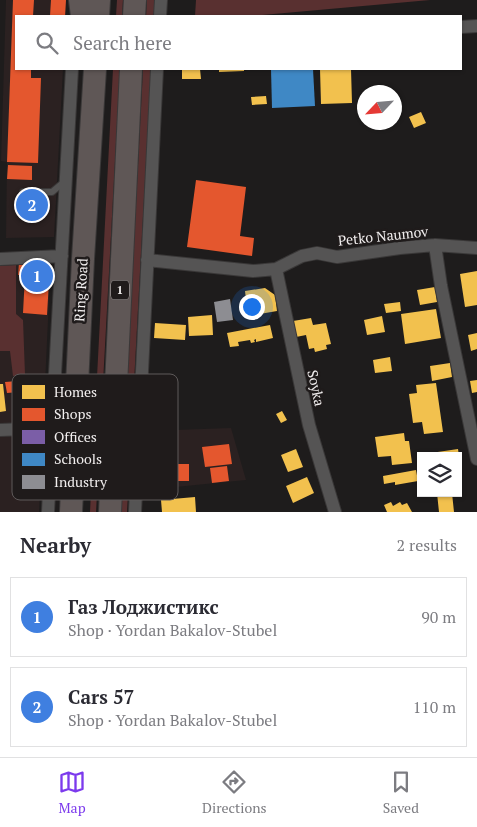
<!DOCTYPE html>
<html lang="en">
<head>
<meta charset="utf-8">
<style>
  body { margin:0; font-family:"PT Serif",serif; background:#f2f2f3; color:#2b2b33 }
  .controls { position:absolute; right:15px; bottom:15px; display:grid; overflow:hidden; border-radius:0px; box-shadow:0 1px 4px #0004 }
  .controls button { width:45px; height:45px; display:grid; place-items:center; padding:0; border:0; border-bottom:1px solid #e1e1e2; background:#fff; color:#2b2b33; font:25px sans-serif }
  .compass { position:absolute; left:357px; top:85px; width:45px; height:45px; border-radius:50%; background:#fff; box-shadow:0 1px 4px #0004; rotate:244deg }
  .you { position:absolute; left:251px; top:306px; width:18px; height:18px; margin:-12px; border:4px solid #fff; border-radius:50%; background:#1a73e8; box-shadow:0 0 0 8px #1a73e833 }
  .badge { display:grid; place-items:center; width:32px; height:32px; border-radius:50%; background:#7c3aed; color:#fff; font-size:16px; font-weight:700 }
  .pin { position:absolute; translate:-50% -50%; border:2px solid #fff; box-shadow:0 1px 5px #0006 }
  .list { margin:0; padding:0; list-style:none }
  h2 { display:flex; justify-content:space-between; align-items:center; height:65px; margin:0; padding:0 20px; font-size:21px }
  h2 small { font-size:16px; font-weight:400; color:#7c7c81 }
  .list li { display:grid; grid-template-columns:32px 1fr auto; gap:15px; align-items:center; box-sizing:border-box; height:80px; margin:0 10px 10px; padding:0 10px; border:1px solid #e1e1e2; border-radius:0px }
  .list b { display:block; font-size:19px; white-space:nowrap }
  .list p { margin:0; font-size:16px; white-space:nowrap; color:#7c7c81 }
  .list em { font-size:16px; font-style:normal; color:#7c7c81 }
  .icon { flex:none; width:28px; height:28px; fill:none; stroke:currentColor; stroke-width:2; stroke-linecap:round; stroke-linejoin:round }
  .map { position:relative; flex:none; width:477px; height:512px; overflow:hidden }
  .search { position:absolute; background:#fff; box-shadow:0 1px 4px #0004; left:15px; right:15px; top:15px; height:55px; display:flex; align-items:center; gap:12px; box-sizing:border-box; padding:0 18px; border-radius:0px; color:#7c7c81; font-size:19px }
  .sheet { height:245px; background:#fff }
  nav { display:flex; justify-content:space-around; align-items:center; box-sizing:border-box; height:70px; border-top:1px solid #e1e1e2; background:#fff; font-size:14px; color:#7c7c81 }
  nav a { display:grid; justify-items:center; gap:2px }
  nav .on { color:#7c3aed }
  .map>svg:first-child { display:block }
</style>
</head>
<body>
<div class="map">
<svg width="477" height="512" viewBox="0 0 477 512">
  <rect width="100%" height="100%" fill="#1e1c1c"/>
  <path fill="#2b2121" d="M 6,0 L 66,0 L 66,16 L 16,16 L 16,69 L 63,69 L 54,237 L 6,238 L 7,162 L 1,161 Z
    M 51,256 L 39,512 L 0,512 L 0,259 Z
    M 231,428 L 246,480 L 145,490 L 147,431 Z"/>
  <path fill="#593030" d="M 117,0 L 123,0 L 122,16 L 116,16 Z
    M 147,0 L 155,0 L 154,16 L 146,16 Z
    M 196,0 L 430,0 L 250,16 L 195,16 Z
    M 113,69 L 120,69 L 96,512 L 90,512 Z
    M 143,69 L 151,69 L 127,512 L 120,512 Z
    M 16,265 L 16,314 L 23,320 L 25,375 L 13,376 L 10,351 L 0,351 L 0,266 Z"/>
  <path fill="#f2c14e" d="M 182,69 L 200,69 L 201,79 L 182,79 Z
    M 219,69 L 244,69 L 244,71 L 219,72 Z
    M 320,69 L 351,69 L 352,103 L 321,104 Z
    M 266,96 L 267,104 L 252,105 L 251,97 Z
    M 421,112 L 426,123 L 414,128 L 409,117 Z
    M 477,271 L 477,305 L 465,307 L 460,274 Z
    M 435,287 L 437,302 L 420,305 L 417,290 Z
    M 265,288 L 275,295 L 277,311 L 248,316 L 245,291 Z
    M 400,302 L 401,311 L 386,313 L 384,304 Z
    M 436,309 L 441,338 L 405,344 L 401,314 Z
    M 212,315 L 213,335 L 189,336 L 188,317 Z
    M 382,316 L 385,332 L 367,335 L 364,320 Z
    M 311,318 L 313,325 L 326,323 L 331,344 L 326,345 L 327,349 L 315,352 L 314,348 L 309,349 L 306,335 L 296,337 L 293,321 Z
    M 155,323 L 186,325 L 185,340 L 154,338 Z
    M 270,325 L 273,338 L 256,342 L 256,339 L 254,340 L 255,342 L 251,343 L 250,340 L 238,342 L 239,346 L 230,347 L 227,333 Z
    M 477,333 L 477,349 L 471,351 L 468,335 Z
    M 390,357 L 392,371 L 375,373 L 373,360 Z
    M 450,363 L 452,377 L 432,381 L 430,366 Z
    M 477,380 L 477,392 L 472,393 L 470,381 Z
    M 436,383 L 443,432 L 424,434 L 422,422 L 413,423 L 409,394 L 417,393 L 416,385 Z
    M 0,384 L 3,384 L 6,411 L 0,412 Z
    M 282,411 L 287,420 L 281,423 L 276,414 Z
    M 404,433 L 405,441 L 409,441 L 412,463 L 392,465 L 391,456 L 378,457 L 375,437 Z
    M 296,449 L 303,467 L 288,472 L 281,455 Z
    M 458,449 L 459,456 L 421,456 L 421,474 L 420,474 L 417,455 Z
    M 416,470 L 418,481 L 395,485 L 395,482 L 384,484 L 383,476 Z
    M 307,477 L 314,493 L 293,503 L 286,486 Z
    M 437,493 L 452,493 L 454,512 L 439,512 Z
    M 195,497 L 196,512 L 162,512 L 161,500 Z
    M 391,502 L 393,506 L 400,502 L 402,505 L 407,503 L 412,512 L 387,512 L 384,505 Z"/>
  <path fill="#e4572e" d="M 13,0 L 34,0 L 33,16 L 16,16 L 16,69 L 31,69 L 31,78 L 41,78 L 38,163 L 7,162 Z
    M 51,0 L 66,0 L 65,16 L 50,16 Z
    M 8,165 L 32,166 L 32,180 L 7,179 Z
    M 196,180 L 246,187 L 240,236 L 254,238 L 252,256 L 187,247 Z
    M 19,263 L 50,264 L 47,315 L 23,313 L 25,275 L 18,275 Z
    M 18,381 L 19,392 L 7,393 L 5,382 Z
    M 229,444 L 232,464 L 205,467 L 202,447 Z
    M 167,464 L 189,464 L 189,481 L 168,481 Z
    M 227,466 L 229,481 L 212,483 L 210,468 Z"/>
  <path fill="#3f88c5" d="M 271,69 L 313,69 L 315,106 L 272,108 Z"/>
  <path fill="#8d8d92" d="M 230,299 L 233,320 L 217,322 L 214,302 Z"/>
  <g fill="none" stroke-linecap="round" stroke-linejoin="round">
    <g stroke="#3a3838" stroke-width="8">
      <path id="lane" d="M 23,192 L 52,192 L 64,182"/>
    </g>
    <g stroke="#3a3838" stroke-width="14">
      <path id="street" d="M 160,16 L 161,0
        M 461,27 L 477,26
        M 435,245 L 441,286 L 477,459
        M 0,259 L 62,256
        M 147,260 L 253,271 L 276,269 L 302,256 L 317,253 L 337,257 L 400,248 L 435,245 L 477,248
        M 276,269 L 309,425 L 335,512
        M 0,430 L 52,428
        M 48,512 L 55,374 L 72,69
        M 135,512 L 157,69"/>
    </g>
    <g stroke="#3a3838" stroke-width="24">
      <path id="highway" d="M 80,0 L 82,16
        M 98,16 L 99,0
        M 134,16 L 135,0
        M 71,512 L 83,259 L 95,69
        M 110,512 L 131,69"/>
    </g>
    <use href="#lane" stroke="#555454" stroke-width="6"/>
    <use href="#street" stroke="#555454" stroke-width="12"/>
    <use href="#highway" stroke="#5f5756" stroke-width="22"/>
  </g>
  <g text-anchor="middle" stroke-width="5" stroke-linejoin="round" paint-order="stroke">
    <rect fill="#1f1b1b" stroke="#b2afaf" stroke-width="1" x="111" y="280.5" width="18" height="19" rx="4"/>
    <g font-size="12" font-weight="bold" fill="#f1eeee">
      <text x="120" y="294">1</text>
    </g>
    <g font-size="14" fill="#f1eeee" stroke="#1f1b1b">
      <text transform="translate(383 236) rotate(-6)" y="5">Petko Naumov</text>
      <text transform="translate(81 290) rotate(-87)" y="5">Ring Road</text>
      <text transform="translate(316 388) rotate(78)" y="5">Soyka</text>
    </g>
  </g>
  <rect x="12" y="374" width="166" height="126" rx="8" fill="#1f1b1b" stroke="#5e5a5a" stroke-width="1"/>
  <rect x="22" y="385" width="23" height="14" fill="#f2c14e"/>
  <rect x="22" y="408" width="23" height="13" fill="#e4572e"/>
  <rect x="22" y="430" width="23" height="14" fill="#7b5ea7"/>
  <rect x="22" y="453" width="23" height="13" fill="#3f88c5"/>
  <rect x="22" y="475" width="23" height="14" fill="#8d8d92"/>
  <g font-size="14" fill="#f1eeee">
    <text x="54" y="397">Homes</text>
    <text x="54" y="419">Shops</text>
    <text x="54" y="442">Offices</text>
    <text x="54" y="464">Schools</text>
    <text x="54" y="487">Industry</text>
  </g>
</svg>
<div class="controls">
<button><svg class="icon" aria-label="layers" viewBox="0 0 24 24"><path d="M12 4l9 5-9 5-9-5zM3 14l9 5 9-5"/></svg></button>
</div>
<svg class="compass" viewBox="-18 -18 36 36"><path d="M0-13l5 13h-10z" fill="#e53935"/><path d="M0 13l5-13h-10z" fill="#7c7c81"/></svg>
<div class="you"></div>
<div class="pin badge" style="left:37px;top:276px;background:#3f7fe0">1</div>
<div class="pin badge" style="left:32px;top:205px;background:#3f7fe0">2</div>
<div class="search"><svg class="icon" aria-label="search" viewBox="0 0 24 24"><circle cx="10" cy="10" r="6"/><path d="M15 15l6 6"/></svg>Search here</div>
</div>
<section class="sheet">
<h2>Nearby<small>2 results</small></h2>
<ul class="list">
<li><span class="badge" style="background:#3f7fe0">1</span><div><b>Газ Лоджистикс</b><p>Shop · Yordan Bakalov-Stubel</p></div><em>90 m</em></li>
<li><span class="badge" style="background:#3f7fe0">2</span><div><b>Cars 57</b><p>Shop · Yordan Bakalov-Stubel</p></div><em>110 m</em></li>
</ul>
</section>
<nav>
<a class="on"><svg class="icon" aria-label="map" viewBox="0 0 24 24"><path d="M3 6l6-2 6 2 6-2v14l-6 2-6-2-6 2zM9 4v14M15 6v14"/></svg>Map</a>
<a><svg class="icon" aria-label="directions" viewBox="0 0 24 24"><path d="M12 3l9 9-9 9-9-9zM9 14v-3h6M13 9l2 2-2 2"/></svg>Directions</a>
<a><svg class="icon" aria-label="saved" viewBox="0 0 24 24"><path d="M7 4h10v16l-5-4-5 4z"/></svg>Saved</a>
</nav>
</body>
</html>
